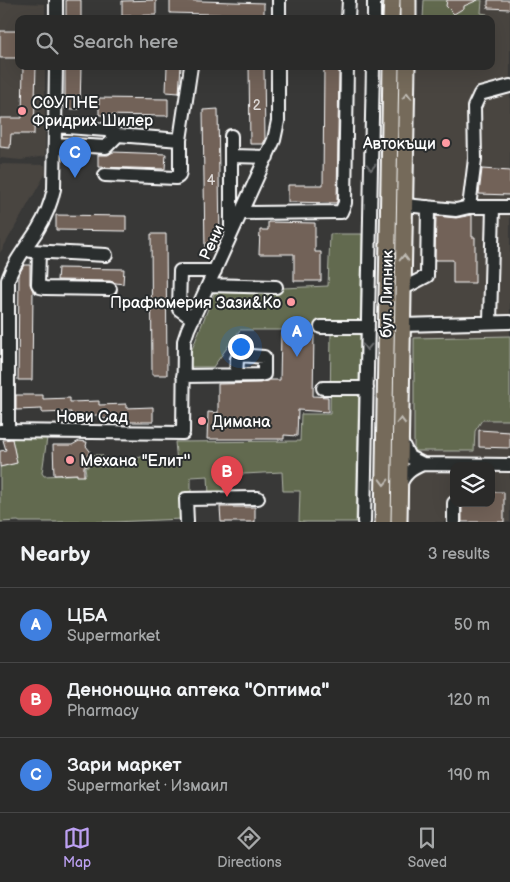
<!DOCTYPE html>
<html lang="en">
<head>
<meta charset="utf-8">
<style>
  body { margin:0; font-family:"Balsamiq Sans",sans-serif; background:#363635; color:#f1f3f6 }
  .controls { position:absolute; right:15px; bottom:15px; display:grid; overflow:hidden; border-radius:10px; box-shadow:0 5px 20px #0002 }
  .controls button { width:45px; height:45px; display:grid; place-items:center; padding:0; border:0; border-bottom:1px solid #464646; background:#2a2a29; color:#f1f3f6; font:25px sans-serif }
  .you { position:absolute; left:240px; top:346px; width:18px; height:18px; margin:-12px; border:4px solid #fff; border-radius:50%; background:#1a73e8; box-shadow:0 0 0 8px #1a73e833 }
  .badge { display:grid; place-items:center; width:32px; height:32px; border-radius:50%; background:#bca0f2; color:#fff; font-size:16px; font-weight:700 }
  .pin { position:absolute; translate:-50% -41px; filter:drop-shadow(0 1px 2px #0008) }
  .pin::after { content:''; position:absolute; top:26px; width:18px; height:15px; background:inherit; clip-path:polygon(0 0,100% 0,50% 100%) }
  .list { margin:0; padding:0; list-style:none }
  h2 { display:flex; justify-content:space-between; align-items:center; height:65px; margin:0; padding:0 20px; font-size:21px }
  h2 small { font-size:16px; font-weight:400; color:#a5a7a8 }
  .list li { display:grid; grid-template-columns:32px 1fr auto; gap:15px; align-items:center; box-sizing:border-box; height:75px; padding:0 20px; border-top:1px solid #464646 }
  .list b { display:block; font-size:19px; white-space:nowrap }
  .list p { margin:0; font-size:16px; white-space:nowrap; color:#a5a7a8 }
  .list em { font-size:16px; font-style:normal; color:#a5a7a8 }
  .icon { flex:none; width:28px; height:28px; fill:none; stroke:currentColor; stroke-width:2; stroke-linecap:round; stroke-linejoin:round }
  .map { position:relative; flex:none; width:510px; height:522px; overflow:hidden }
  .search { position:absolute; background:#2a2a29; box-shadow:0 5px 20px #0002; left:15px; right:15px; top:15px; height:55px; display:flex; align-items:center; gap:12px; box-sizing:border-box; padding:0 18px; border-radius:10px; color:#a5a7a8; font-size:19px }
  .sheet { height:290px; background:#2a2a29 }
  nav { display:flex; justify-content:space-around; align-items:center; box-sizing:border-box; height:70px; border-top:1px solid #464646; background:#2a2a29; font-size:14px; color:#a5a7a8 }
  nav a { display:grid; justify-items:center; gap:2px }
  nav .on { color:#bca0f2 }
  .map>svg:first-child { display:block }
</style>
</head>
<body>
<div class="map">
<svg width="510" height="522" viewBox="0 0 510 522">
  <rect width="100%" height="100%" fill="#383837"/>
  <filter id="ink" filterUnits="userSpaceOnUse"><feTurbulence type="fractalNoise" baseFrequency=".02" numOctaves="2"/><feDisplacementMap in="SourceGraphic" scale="10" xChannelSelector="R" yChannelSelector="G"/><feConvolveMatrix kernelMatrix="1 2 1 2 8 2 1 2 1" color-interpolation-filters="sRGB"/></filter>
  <g filter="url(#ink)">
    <path fill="#494541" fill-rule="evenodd" d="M 482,0 L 510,0 L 510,522 L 391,522 L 397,66 L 491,66 L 491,19 L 487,19 L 487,14 L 481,13 ZM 454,466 L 491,466 L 491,503 L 454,503 Z
      M 0,2 L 45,4 L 45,19 L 19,19 L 19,66 L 45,66 L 45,156 L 21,160 L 0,158 Z
      M 0,164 L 45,165 L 46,173 L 0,253 Z"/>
    <path fill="#626a50" stroke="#b0b4a8" d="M 424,0 L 482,0 L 481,13 L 487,14 L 487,19 L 423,19 Z
      M 330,234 L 362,234 L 356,522 L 299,522 L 300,491 L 283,491 L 282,472 L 225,475 L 226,495 L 209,495 L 208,476 L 191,477 L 191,492 L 182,492 L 182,519 L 113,522 L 20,522 L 18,521 L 0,522 L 0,467 L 17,463 L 11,435 L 47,438 L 42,473 L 44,476 L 86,474 L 85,467 L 88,467 L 88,455 L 102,455 L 106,463 L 119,463 L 152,454 L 154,465 L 177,463 L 175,442 L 300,441 L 301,414 L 330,414 L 331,330 L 240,330 L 213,367 L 185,367 L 215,291 L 328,286 Z
      M 510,336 L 510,420 L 482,420 L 475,431 L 474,451 L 414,451 L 414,338 Z"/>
    <path fill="#726259" stroke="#fff" d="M 66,0 L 81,0 L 81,19 L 66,19 Z
      M 156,0 L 156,15 L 122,16 L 122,1 Z
      M 170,0 L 264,3 L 264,19 L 249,19 L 249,15 L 170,13 Z
      M 447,0 L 478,0 L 464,6 L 464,8 L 454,14 L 446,6 Z
      M 488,0 L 510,0 L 510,9 L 488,8 Z
      M 0,31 L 19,31 L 19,58 L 0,58 Z
      M 23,66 L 36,66 L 34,134 L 11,134 L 10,148 L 0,147 L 0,118 L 22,118 Z
      M 65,66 L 81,66 L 80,109 L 65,109 Z
      M 167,66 L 181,66 L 179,93 L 166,92 Z
      M 249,66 L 264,66 L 265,140 L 263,144 L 250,144 Z
      M 324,66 L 339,66 L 337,201 L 336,203 L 288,202 L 288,185 L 323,185 Z
      M 99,98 L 168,99 L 168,116 L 99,115 Z
      M 218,109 L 220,240 L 215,251 L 205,251 L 203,110 Z
      M 113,152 L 166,154 L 165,169 L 98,167 L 98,155 L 108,155 Z
      M 482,169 L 510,171 L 510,195 L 479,194 Z
      M 56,215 L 126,216 L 126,231 L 56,230 Z
      M 472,215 L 472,237 L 475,237 L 475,283 L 453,283 L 453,260 L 435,260 L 436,216 L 456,218 Z
      M 268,222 L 315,223 L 315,252 L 321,252 L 321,281 L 294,281 L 294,254 L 259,254 L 260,230 L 268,230 Z
      M 151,234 L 166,234 L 167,375 L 152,375 Z
      M 24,265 L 30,265 L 30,284 L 33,291 L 32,380 L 18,380 L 19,274 Z
      M 58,268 L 124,269 L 123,284 L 116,283 L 110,281 L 57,280 Z
      M 281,334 L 314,334 L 313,396 L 328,397 L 328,412 L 298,410 L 297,436 L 284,435 L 284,439 L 207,439 L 208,412 L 218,413 L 218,384 L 260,383 L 270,380 L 280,380 Z
      M 16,395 L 43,395 L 43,399 L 70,398 L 70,402 L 99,401 L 99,405 L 126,404 L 126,408 L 153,407 L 153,422 L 125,422 L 125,418 L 98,419 L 98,415 L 71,416 L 71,412 L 42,413 L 42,409 L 16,410 Z
      M 479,430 L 510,432 L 510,448 L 479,447 Z
      M 12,439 L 17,463 L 0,467 L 0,451 L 6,450 L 3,440 Z
      M 79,441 L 87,442 L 86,446 L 90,451 L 86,458 L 87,466 L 84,466 L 84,476 L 77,476 L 77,474 L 54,475 L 53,445 L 72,445 Z
      M 491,492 L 504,492 L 504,522 L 462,522 L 462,503 L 491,503 Z
      M 220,507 L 255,507 L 255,522 L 221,522 Z"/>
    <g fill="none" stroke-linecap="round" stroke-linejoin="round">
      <g stroke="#fff" stroke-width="16">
        <path id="minor" d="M 56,19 L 56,0
          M 279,19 L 279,0
          M 348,19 L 349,0
          M 374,19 L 374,0
          M 55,126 L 106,130 L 118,135 L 180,140 L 191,66
          M 231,136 L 231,231
          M 55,144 L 106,147 L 118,135
          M 231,156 L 267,157
          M 105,175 L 176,178 L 179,176 L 180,171 L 180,140
          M 405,205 L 456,210 L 469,207 L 510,207
          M 469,207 L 475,159 L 474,107 L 480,94 L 510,86
          M 242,213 L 341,212 L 345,203 L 347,66
          M 31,251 L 106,255
          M 39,252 L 38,284 L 40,287 L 45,288 L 110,289
          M 208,285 L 276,287
          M 404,288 L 427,276 L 428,207
          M 193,319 L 179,309 L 180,271 L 215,271
          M 490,322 L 493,207
          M 403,325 L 510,322
          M 321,327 L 368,327
          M 183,376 L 260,375 L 264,374 L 264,357 L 239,355 L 237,359 L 236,375
          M 323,388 L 367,388
          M 0,431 L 183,433 L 184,341 L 188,329 L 274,140 L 278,121 L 278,66
          M 8,431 L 8,280 C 14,261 28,245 38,229 C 46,216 51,203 54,189 L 56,66
          M 401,441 L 409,457 L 423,464
          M 400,485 C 405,473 411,469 423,464 L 510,465
          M 187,522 L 186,499 L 258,498
          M 364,522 L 373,66
          M 454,522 L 454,503"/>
      </g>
      <g stroke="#fff" stroke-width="19">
        <path id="major" d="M 391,19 L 392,0
          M 408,19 L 408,0
          M 383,522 L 391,66
          M 399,522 L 407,66"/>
      </g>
      <use href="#minor" stroke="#2a2d2e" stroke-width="12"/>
      <use href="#major" stroke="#746a5a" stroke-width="15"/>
    </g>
    <defs><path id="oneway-chevron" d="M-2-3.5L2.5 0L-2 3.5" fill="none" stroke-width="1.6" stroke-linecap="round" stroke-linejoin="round" transform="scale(1.25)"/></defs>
    <g stroke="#c0bcb5">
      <use href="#oneway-chevron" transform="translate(407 96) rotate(-89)"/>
      <use href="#oneway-chevron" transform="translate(404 258) rotate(-89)"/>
      <use href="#oneway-chevron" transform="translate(401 421) rotate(-89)"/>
      <use href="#oneway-chevron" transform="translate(384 482) rotate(91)"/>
    </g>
    <g stroke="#6a6c6d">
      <use href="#oneway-chevron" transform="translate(371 167) rotate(91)"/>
      <use href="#oneway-chevron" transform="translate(367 347) rotate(91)"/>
    </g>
  </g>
  <g fill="#ff9aa2" stroke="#2a2d2e" stroke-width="2">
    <circle cx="22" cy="111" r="5"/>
    <circle cx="446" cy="143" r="5"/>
    <circle cx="291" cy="302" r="5"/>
    <circle cx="202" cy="421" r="5"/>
    <circle cx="70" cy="460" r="5"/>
  </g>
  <g text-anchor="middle" stroke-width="4" stroke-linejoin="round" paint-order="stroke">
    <g font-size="14" fill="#dcd8d6">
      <text x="257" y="110">2</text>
      <text x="211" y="185">4</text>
    </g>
    <g font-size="16" fill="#fff" stroke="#2a2d2e" text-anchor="start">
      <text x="32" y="108">СОУПНЕ<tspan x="32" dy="18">Фридрих Шилер</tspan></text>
      <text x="436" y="149" text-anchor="end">Автокъщи</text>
      <text x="281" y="308" text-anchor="end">Прафюмерия Зази&amp;Ко</text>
      <text x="212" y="427">Димана</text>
      <text x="80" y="466">Механа "Елит''</text>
    </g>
    <g font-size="16" fill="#fff" stroke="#2a2d2e">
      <text transform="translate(211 242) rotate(-65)" y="6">Рени</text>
      <text transform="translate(386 294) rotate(-89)" y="6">бул. Липник</text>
      <text x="92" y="422">Нови Сад</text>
    </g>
  </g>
</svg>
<div class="controls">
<button><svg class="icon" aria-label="layers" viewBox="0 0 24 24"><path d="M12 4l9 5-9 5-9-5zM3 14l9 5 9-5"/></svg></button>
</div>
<div class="you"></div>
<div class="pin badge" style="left:297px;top:357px;background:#3f7fe0">A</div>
<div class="pin badge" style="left:227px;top:497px;background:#e0444e">B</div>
<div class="pin badge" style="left:75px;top:178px;background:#3f7fe0">C</div>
<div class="search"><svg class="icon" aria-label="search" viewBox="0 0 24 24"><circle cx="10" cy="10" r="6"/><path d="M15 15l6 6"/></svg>Search here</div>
</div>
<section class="sheet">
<h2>Nearby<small>3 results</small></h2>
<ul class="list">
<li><span class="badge" style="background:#3f7fe0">A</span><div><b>ЦБА</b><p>Supermarket</p></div><em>50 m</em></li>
<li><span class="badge" style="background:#e0444e">B</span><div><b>Денонощна аптека &quot;Оптима&quot;</b><p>Pharmacy</p></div><em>120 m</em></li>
<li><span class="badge" style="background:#3f7fe0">C</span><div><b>Зари маркет</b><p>Supermarket · Измаил</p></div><em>190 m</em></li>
</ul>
</section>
<nav>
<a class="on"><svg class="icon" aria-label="map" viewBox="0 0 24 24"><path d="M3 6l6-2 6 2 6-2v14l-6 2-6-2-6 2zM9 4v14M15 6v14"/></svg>Map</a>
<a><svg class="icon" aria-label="directions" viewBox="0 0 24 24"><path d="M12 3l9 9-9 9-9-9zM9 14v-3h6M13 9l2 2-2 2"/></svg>Directions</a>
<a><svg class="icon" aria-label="saved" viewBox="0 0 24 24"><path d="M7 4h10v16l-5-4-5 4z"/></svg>Saved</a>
</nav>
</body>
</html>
